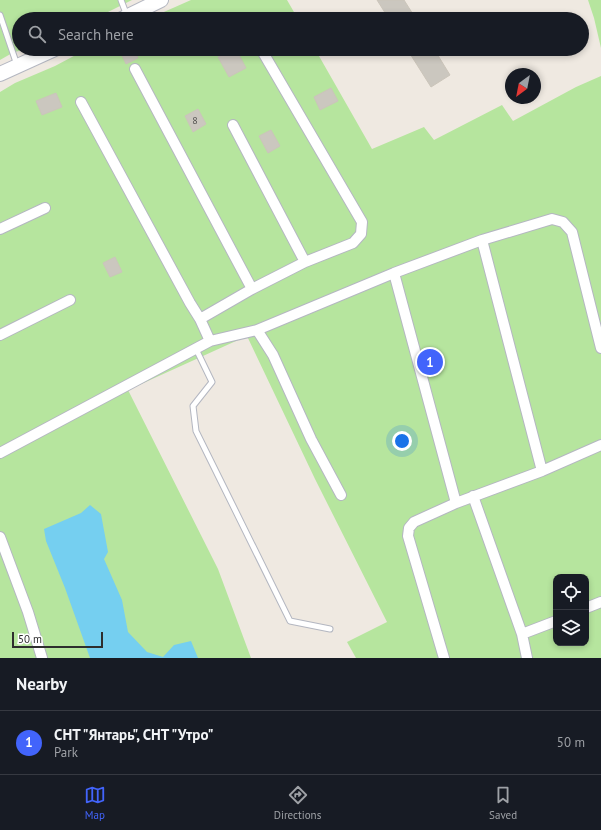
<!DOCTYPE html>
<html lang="en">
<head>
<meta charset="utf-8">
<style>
  body { margin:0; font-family:"PT Sans",sans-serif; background:#242831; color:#f1f3f6 }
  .controls { position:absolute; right:12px; bottom:12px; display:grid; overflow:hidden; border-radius:8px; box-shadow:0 2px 6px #0003 }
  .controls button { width:36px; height:36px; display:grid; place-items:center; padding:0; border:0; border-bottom:1px solid #363941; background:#171b24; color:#f1f3f6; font:20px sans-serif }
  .compass { position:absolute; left:505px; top:68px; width:36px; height:36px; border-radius:50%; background:#171b24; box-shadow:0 2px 6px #0003; rotate:212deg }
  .scale { position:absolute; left:12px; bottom:10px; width:91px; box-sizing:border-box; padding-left:4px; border:2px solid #2e2e2e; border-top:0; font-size:11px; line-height:14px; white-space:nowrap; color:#2e2e2e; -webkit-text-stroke:3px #fff; paint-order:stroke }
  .you { position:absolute; left:402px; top:441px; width:14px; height:14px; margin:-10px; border:3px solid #fff; border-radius:50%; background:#1a73e8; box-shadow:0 0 0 6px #1a73e833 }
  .badge { display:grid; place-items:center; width:26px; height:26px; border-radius:50%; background:#4264fb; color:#fff; font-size:13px; font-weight:700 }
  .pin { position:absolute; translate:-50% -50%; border:2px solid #fff; box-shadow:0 1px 4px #0006 }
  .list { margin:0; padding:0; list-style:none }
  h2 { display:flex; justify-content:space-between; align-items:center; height:52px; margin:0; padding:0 16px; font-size:17px }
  h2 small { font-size:13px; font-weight:400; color:#9ea1a6 }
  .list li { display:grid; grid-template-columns:26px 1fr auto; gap:12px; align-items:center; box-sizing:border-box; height:64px; padding:0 16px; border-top:1px solid #363941 }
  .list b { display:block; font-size:15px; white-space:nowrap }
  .list p { margin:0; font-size:13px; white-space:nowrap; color:#9ea1a6 }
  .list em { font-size:13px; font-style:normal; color:#9ea1a6 }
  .icon { flex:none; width:22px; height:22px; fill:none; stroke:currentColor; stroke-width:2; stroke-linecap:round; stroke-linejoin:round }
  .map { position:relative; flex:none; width:601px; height:658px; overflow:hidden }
  .search { position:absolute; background:#171b24; box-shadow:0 2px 6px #0003; left:12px; right:12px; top:12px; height:44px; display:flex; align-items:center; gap:10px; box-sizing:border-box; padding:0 14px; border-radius:22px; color:#9ea1a6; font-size:15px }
  .sheet { height:116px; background:#171b24 }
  nav { display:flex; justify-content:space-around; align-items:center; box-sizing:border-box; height:56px; border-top:1px solid #363941; background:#171b24; font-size:11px; color:#9ea1a6 }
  nav a { display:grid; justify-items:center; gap:2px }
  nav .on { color:#4264fb }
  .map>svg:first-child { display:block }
</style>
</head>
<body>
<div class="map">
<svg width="601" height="658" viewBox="0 0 601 658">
  <rect width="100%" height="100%" fill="#efe9e1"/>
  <path fill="#b6e59e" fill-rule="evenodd" d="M 0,0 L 132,0 L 94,19 L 19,19 L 19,49 L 29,49 L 14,52 L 0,60 Z
    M 191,0 L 287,0 L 298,19 L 148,19 Z
    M 588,0 L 601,0 L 601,48 L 594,18 Z
    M 87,49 L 315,49 L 372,149 L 424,127 L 434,140 L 502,105 L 513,121 L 576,87 L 601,76 L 601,658 L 356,658 L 347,642 L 387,622 L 315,479 L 247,336 L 128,390 L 218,569 L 251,658 L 0,658 L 0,92 L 15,83 L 55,66 ZM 556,577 L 586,577 L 586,643 L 556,643 Z"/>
  <path fill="#75cff0" d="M 90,505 L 101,514 L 108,552 L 104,559 L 122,600 L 128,632 L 147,652 L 163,657 L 174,645 L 191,641 L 198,658 L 90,658 L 65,588 L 46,541 L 44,529 L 81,513 Z"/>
  <path fill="#cbc7bf" stroke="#cbc5ba" d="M 377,0 L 404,0 L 416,19 L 389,19 Z
    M 123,49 L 134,49 L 138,58 L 126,64 L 120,51 Z
    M 234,49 L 236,49 L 246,68 L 229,77 L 218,57 Z
    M 407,49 L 434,49 L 450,75 L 431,87 Z
    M 331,88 L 338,101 L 320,110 L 314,97 Z
    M 56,93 L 62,107 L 42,115 L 36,101 Z
    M 198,109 L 206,124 L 193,132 L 185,116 Z
    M 271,130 L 280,146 L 268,153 L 259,136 Z
    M 115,257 L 122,272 L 110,277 L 103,263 Z"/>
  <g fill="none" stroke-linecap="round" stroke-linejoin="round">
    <g stroke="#b4b7c1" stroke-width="7">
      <path id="lane" d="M 121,0 L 127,16
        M 0,15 L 17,65
        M 196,349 L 212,382 L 193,406 L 196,431 L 290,621 L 330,629"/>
    </g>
    <g stroke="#b4b7c1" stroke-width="12">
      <path id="street" d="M 135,69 L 252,289
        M 81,102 L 190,303 L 200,319
        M 233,125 L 305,262
        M 0,229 L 45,208
        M 482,240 L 542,471
        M 394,273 L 456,503
        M 257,330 L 273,355 L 311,439 L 341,495
        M 0,335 L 70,300
        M 210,341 L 200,319 L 252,289 L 305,262 L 353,243 L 361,234 L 362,222 L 261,49
        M 0,453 L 210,341 L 257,330 L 394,273 L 482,240 L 552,219 L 563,222 L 572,232 L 601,348
        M 473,496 L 522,634
        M 0,537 L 28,612 L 42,658
        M 586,608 L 601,602
        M 444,658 L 408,536 L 409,528 L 414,522 L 456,503 L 542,471 L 601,445
        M 527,658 L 522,634 L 556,621"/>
    </g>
    <g stroke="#b4b7c1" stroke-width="16">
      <path id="secondary" d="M 122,19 L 161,0
        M 0,74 L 55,49"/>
    </g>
    <use href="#lane" stroke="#fff" stroke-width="5"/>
    <use href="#street" stroke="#fff" stroke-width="10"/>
    <use href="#secondary" stroke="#fff" stroke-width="14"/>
  </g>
  <g text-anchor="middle" stroke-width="4" stroke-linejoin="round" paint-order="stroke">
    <g font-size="10" fill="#555452">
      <text x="195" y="124">8</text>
    </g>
  </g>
</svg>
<div class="controls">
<button><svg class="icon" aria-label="locate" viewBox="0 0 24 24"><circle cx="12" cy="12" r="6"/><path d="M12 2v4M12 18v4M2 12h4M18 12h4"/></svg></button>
<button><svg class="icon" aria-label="layers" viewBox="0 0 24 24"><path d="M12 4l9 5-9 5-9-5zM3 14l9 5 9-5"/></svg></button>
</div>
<svg class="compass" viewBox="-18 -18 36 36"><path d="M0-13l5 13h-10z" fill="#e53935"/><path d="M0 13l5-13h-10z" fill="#9ea1a6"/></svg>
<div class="scale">50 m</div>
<div class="you"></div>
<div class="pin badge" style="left:430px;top:362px">1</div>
<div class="search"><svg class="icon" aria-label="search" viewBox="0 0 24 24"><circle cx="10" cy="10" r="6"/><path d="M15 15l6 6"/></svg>Search here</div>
</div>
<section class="sheet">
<h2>Nearby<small></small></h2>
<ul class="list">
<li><span class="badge">1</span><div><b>СНТ &quot;Янтарь&quot;, СНТ &quot;Утро&quot;</b><p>Park</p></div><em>50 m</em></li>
</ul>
</section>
<nav>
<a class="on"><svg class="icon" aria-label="map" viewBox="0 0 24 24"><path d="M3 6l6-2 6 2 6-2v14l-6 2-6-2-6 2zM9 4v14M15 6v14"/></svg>Map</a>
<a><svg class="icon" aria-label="directions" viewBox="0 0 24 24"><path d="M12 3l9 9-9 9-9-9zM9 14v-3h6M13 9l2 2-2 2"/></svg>Directions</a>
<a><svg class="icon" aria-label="saved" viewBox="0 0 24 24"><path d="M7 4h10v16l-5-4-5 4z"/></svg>Saved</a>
</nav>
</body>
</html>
